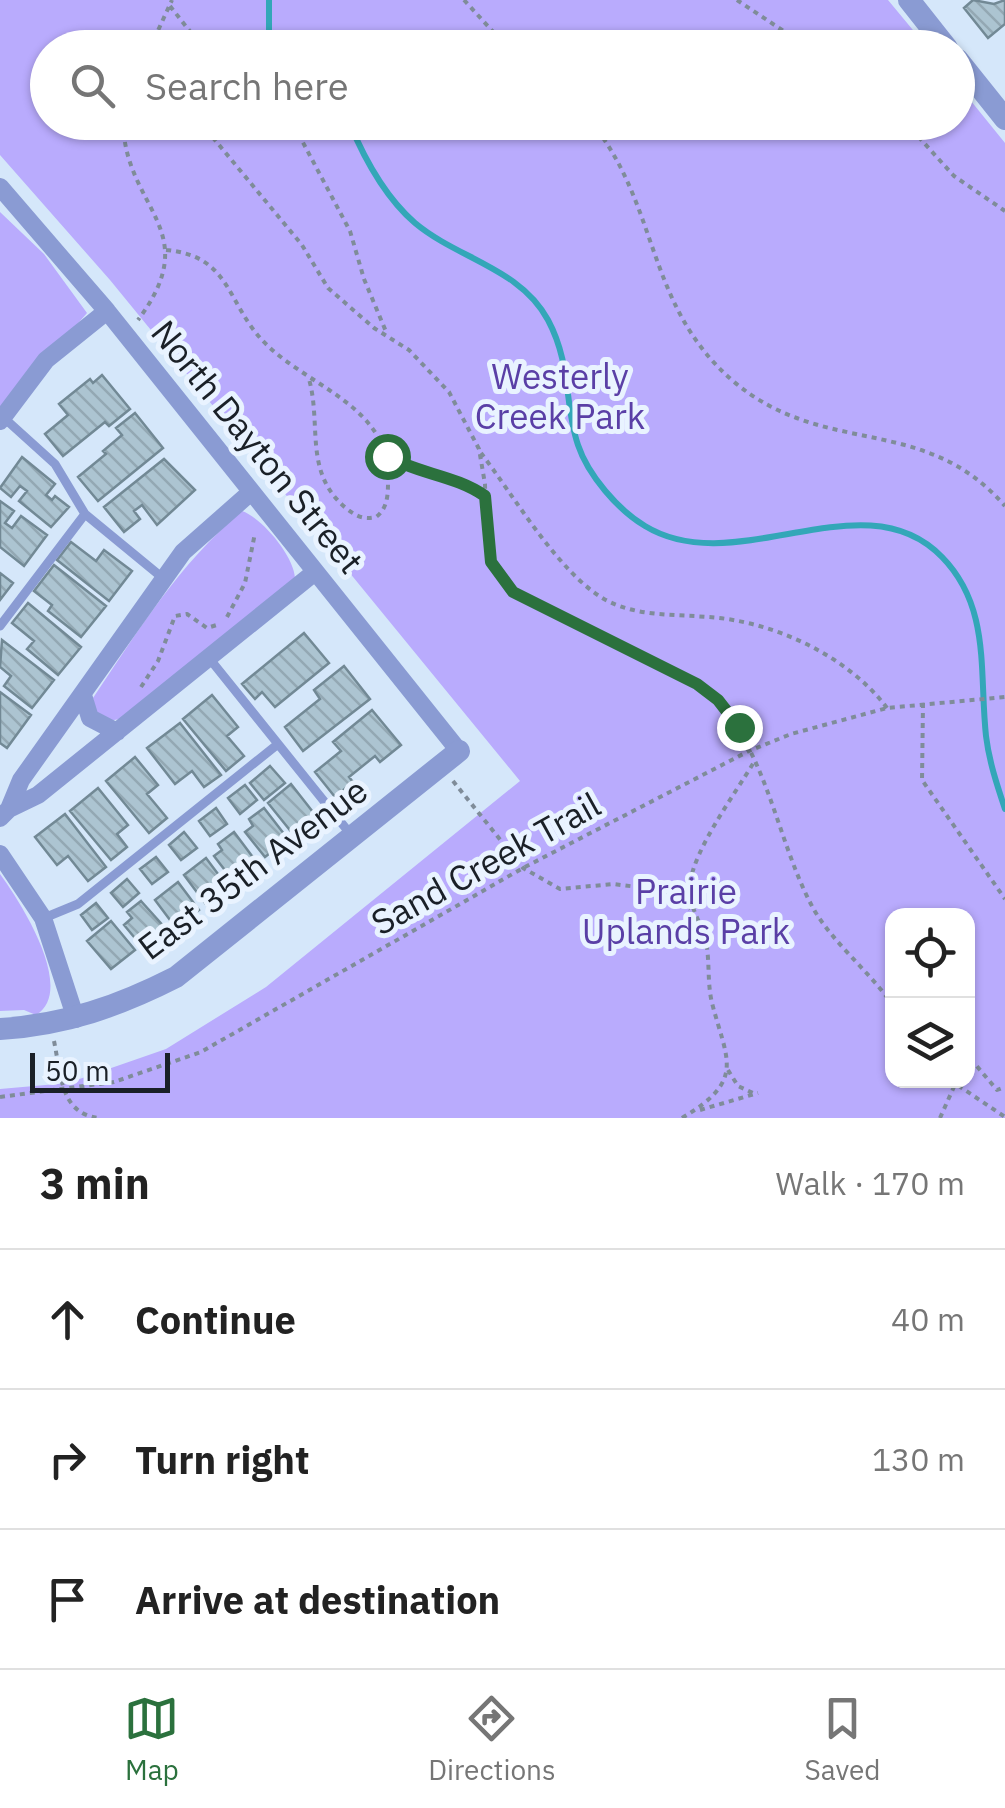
<!DOCTYPE html>
<html lang="en">
<head>
<meta charset="utf-8">
<style>
  body { margin:0; font-family:"IBM Plex Sans",sans-serif; background:#f2f2f2; color:#222 }
  .controls { position:absolute; right:30px; bottom:30px; display:grid; overflow:hidden; border-radius:20px; box-shadow:0 2px 8px #0004 }
  .controls button { width:90px; height:90px; display:grid; place-items:center; padding:0; border:0; border-bottom:2px solid #e0e0e0; background:#fff; color:#222; font:50px sans-serif }
  .scale { position:absolute; left:30px; bottom:25px; width:140px; box-sizing:border-box; padding-left:10px; border:5px solid #1a2027; border-top:0; font-size:28px; line-height:35px; white-space:nowrap; color:#1a2027; -webkit-text-stroke:8px #e9f3ff; paint-order:stroke }
  .stop { position:absolute; width:30px; height:30px; margin:-22px; border:8px solid #2b713d; border-radius:50%; background:#fff }
  .stop.end { background:#2b713d; border-color:#fff; box-shadow:0 2px 10px #0008 }
  .list { margin:0; padding:0; list-style:none }
  h2 { display:flex; justify-content:space-between; align-items:center; height:130px; margin:0; padding:0 40px; font-size:42px }
  h2 small { font-size:32px; font-weight:400; color:#767676 }
  .list li { display:grid; grid-template-columns:65px 1fr auto; gap:30px; align-items:center; box-sizing:border-box; height:140px; padding:0 40px; border-top:2px solid #e0e0e0 }
  .list b { display:block; font-size:38px; white-space:nowrap }
  .list em { font-size:32px; font-style:normal; color:#767676 }
  .icon { flex:none; width:55px; height:55px; fill:none; stroke:currentColor; stroke-width:2; stroke-linecap:round; stroke-linejoin:round }
  .map { position:relative; flex:none; width:1005px; height:1118px; overflow:hidden }
  .search { position:absolute; background:#fff; box-shadow:0 2px 8px #0004; left:30px; right:30px; top:30px; height:110px; display:flex; align-items:center; gap:25px; box-sizing:border-box; padding:0 35px; border-radius:55px; color:#767676; font-size:38px }
  .sheet { height:550px; background:#fff }
  nav { display:flex; justify-content:space-around; align-items:center; box-sizing:border-box; height:140px; border-top:2px solid #e0e0e0; background:#fff; font-size:28px; color:#767676 }
  nav a { display:grid; justify-items:center; gap:5px }
  nav .on { color:#2b713d }
  .map>svg:first-child { display:block }
</style>
</head>
<body>
<div class="map">
<svg width="1005" height="1118" viewBox="0 0 1005 1118">
  <defs>
    <pattern id="building-back-hatch" width="6" height="6" patternUnits="userSpaceOnUse" patternTransform="scale(2.5)"><rect width="6" height="6" fill="#acc4d1"/><path d="M-1 5l2 2M0 0l6 6M5-1l2 2" fill="none" stroke="#93a8b3"/></pattern>
  </defs>
  <rect width="100%" height="100%" fill="#d5e7fa"/>
  <path fill="#b9abfd" fill-rule="evenodd" d="M 0,0 L 888,0 L 927,47 L 48,48 L 48,122 L 958,122 L 958,85 L 1005,143 L 1005,1118 L 0,1118 L 0,1089 L 68,1083 L 166,1049 L 266,987 L 520,781 L 110,280 L 0,155 ZM 892,916 L 968,916 L 968,1080 L 892,1080 Z
    M 0,212 L 44,254 L 87,313 L 0,413 Z
    M 242,511 C 262,518 294,556 295,578 L 120,719 L 108,721 L 97,715 L 93,698 C 138,631 179,564 242,511 Z
    M 0,874 C 20,901 77,990 36,1015 L 24,1010 L 0,1011 Z"/>
  <g fill="none" stroke-linecap="round" stroke-linejoin="round">
    <path stroke="#33a7b8" stroke-width="6" d="M 269,0 L 269,35 L 279,48
      M 349,122 C 364,158 386,198 415,223 C 458,259 520,268 548,320 C 572,365 564,405 578,445 C 588,475 618,510 645,526 C 737,582 864,476 942,557 C 991,607 979,672 986,736 C 989,761 997,785 1005,809"/>
  </g>
  <path fill="url(#building-back-hatch)" stroke="#728995" stroke-width="2.5" d="M 973,0 L 994,4 L 1005,0 L 1005,24 L 988,38 L 964,8 Z
    M 102,375 L 130,409 L 109,426 L 105,422 L 63,456 L 45,434 L 68,415 L 59,404 L 90,379 L 93,383 Z
    M 135,413 L 163,448 L 98,501 L 78,477 L 106,454 L 103,451 L 122,435 L 116,428 Z
    M 22,457 L 55,484 L 46,495 L 52,500 L 55,496 L 69,507 L 51,527 L 19,501 L 27,491 L 20,486 L 11,497 L 0,488 Z
    M 164,459 L 195,490 L 157,525 L 142,505 L 134,511 L 140,519 L 124,532 L 104,507 Z
    M 0,501 L 14,511 L 5,523 L 12,528 L 21,516 L 47,535 L 24,566 L 0,547 Z
    M 71,542 L 96,561 L 104,550 L 132,571 L 109,601 L 57,560 Z
    M 54,565 L 106,606 L 81,637 L 48,611 L 52,605 L 34,591 Z
    M 0,573 L 13,583 L 0,600 Z
    M 28,603 L 81,647 L 58,675 L 27,649 L 34,641 L 12,623 Z
    M 304,633 L 329,663 L 275,707 L 262,692 L 255,699 L 242,684 Z
    M 2,640 L 54,680 L 32,708 L 4,686 L 11,676 L 0,667 Z
    M 344,666 L 370,699 L 303,751 L 285,727 L 320,699 L 314,690 Z
    M 0,692 L 31,715 L 7,748 L 0,743 Z
    M 212,695 L 238,727 L 227,736 L 244,756 L 226,771 L 183,719 Z
    M 372,710 L 401,745 L 380,762 L 375,756 L 349,777 L 353,782 L 335,797 L 315,772 L 341,751 L 333,742 Z
    M 180,723 L 221,775 L 204,787 L 192,771 L 175,784 L 147,748 Z
    M 135,757 L 158,785 L 147,794 L 167,818 L 149,833 L 106,781 Z
    M 270,766 L 285,783 L 264,800 L 250,783 Z
    M 291,784 L 320,821 L 297,839 L 268,803 Z
    M 245,785 L 257,800 L 240,814 L 228,798 Z
    M 98,788 L 128,825 L 117,834 L 127,847 L 111,860 L 70,811 Z
    M 216,808 L 227,824 L 210,836 L 199,821 Z
    M 264,808 L 288,839 L 265,857 L 245,832 L 253,826 L 249,819 Z
    M 65,814 L 106,867 L 88,881 L 68,856 L 57,865 L 35,837 Z
    M 184,832 L 197,848 L 181,860 L 169,845 Z
    M 234,832 L 258,864 L 234,882 L 214,856 L 222,850 L 218,844 Z
    M 156,857 L 168,872 L 152,884 L 140,869 Z
    M 206,858 L 227,886 L 205,903 L 184,875 Z
    M 127,879 L 139,893 L 123,907 L 111,893 Z
    M 178,882 L 199,910 L 176,928 L 155,900 Z
    M 141,901 L 166,929 L 144,949 L 124,925 L 132,918 L 127,912 Z
    M 96,903 L 108,918 L 92,930 L 81,915 Z
    M 111,921 L 135,950 L 111,969 L 87,941 Z"/>
  <g fill="none" stroke-linecap="round" stroke-linejoin="round">
    <path stroke="#7f8c99" stroke-width="4" stroke-dasharray="5 5" stroke-linecap="butt" d="M 464,0 L 508,48
      M 737,0 L 809,48
      M 170,6 L 203,48
      M 150,48 L 172,0
      M 123,122 C 125,210 206,229 138,320
      M 200,122 L 302,245 L 328,288 L 374,328 L 409,350 L 449,392 L 479,449 L 485,484 L 486,544 L 500,578 L 528,601 L 697,684 C 767,737 773,834 813,908 C 832,942 869,971 892,1004
      M 282,122 L 299,135 L 350,231 L 364,279 L 387,334
      M 591,122 C 660,206 645,305 733,381 C 825,459 923,412 1005,506
      M 905,122 L 954,176 L 1005,211
      M 166,250 C 233,256 226,306 267,345 C 311,388 393,408 388,483 C 388,496 387,509 376,517 C 364,520 356,516 347,509 C 303,473 322,426 309,379
      M 481,453 C 514,496 558,572 604,599 C 637,617 672,614 708,617 C 773,621 848,656 887,708
      M 387,456 L 484,494
      M 227,617 L 245,583 L 255,533
      M 141,687 L 158,661 L 175,616 L 187,614 L 207,628 L 220,624
      M 923,703 L 922,780 L 1005,899
      M 453,781 L 523,868 L 560,889 L 613,884 L 662,890 L 690,909
      M 54,1041 C 61,1074 60,1114 99,1118
      M 968,1064 L 975,1064 L 997,1090 L 1005,1087
      M 728,1070 L 738,1086 L 753,1093
      M 950,1080 L 1005,1117
      M 0,1097 L 114,1082 L 201,1052 L 523,868 L 749,751 L 791,734 L 887,708 L 1005,697
      M 700,1110 L 758,1093
      M 682,1118 C 746,1080 727,1061 712,1003 C 707,982 710,962 706,942 C 701,920 688,908 690,884 C 694,849 735,794 754,762
      M 940,1118 L 957,1080"/>
    <path stroke="#8a9bd3" stroke-width="9" d="M 3,417 L 55,464 L 85,514 L 164,579
      M 0,626 L 85,514
      M 209,658 L 352,836
      M 44,918 L 78,904 L 278,744"/>
    <path stroke="#8a9bd3" stroke-width="18" d="M 0,187 L 107,311 L 459,751
      M 0,421 L 46,360 L 107,311
      M 83,695 L 90,718 L 117,732
      M 9,809 L 38,795 L 315,572
      M 0,818 L 9,809 L 21,780 L 183,552 L 251,492
      M 0,854 L 43,918 L 76,1019"/>
    <path stroke="#8a9bd3" stroke-width="22" d="M 909,0 L 947,48
      M 958,60 L 1005,119
      M 0,1029 C 65,1025 119,1006 176,977 L 459,751"/>
  </g>
  <g fill="none" stroke-linecap="round" stroke-linejoin="round">
    <path stroke="#2b713d" stroke-width="12" d="M 387,456 C 418,474 455,475 485,496 L 491,562 L 513,592 L 697,684 L 718,700 L 739,727"/>
  </g>
  <g text-anchor="middle" stroke-width="10" stroke-linejoin="round" paint-order="stroke">
    <g font-size="35" fill="#5a3fa6" stroke="#e9f3ff">
      <text x="560" y="389">Westerly<tspan x="560" dy="40">Creek Park</tspan></text>
      <text x="686" y="904">Prairie<tspan x="686" dy="40">Uplands Park</tspan></text>
    </g>
    <g font-size="35" fill="#1a2027" stroke="#e9f3ff">
      <text transform="translate(257 447) rotate(51)" y="12">North Dayton Street</text>
      <text transform="translate(486 864) rotate(-29)" y="12">Sand Creek Trail</text>
      <text transform="translate(253 869) rotate(-37)" y="12">East 35th Avenue</text>
    </g>
  </g>
</svg>
<div class="controls">
<button><svg class="icon" aria-label="locate" viewBox="0 0 24 24"><circle cx="12" cy="12" r="6"/><path d="M12 2v4M12 18v4M2 12h4M18 12h4"/></svg></button>
<button><svg class="icon" aria-label="layers" viewBox="0 0 24 24"><path d="M12 4l9 5-9 5-9-5zM3 14l9 5 9-5"/></svg></button>
</div>
<div class="scale">50 m</div>
<div class="stop" style="left:387px;top:456px"></div>
<div class="stop end" style="left:739px;top:727px"></div>
<div class="search"><svg class="icon" aria-label="search" viewBox="0 0 24 24"><circle cx="10" cy="10" r="6"/><path d="M15 15l6 6"/></svg>Search here</div>
</div>
<section class="sheet">
<h2>3 min<small>Walk · 170 m</small></h2>
<ul class="list">
<li><svg class="icon" aria-label="ahead" viewBox="0 0 24 24"><path d="M12 20V5M6 11l6-6 6 6"/></svg><div><b>Continue</b></div><em>40 m</em></li>
<li><svg class="icon" aria-label="right" viewBox="0 0 24 24"><path d="M7 20v-9h11M14 6l5 5-5 5"/></svg><div><b>Turn right</b></div><em>130 m</em></li>
<li><svg class="icon" aria-label="arrive" viewBox="0 0 24 24"><path d="M6 21V4h12l-3 4 3 4H6"/></svg><div><b>Arrive at destination</b></div></li>
</ul>
</section>
<nav>
<a class="on"><svg class="icon" aria-label="map" viewBox="0 0 24 24"><path d="M3 6l6-2 6 2 6-2v14l-6 2-6-2-6 2zM9 4v14M15 6v14"/></svg>Map</a>
<a><svg class="icon" aria-label="directions" viewBox="0 0 24 24"><path d="M12 3l9 9-9 9-9-9zM9 14v-3h6M13 9l2 2-2 2"/></svg>Directions</a>
<a><svg class="icon" aria-label="saved" viewBox="0 0 24 24"><path d="M7 4h10v16l-5-4-5 4z"/></svg>Saved</a>
</nav>
</body>
</html>
